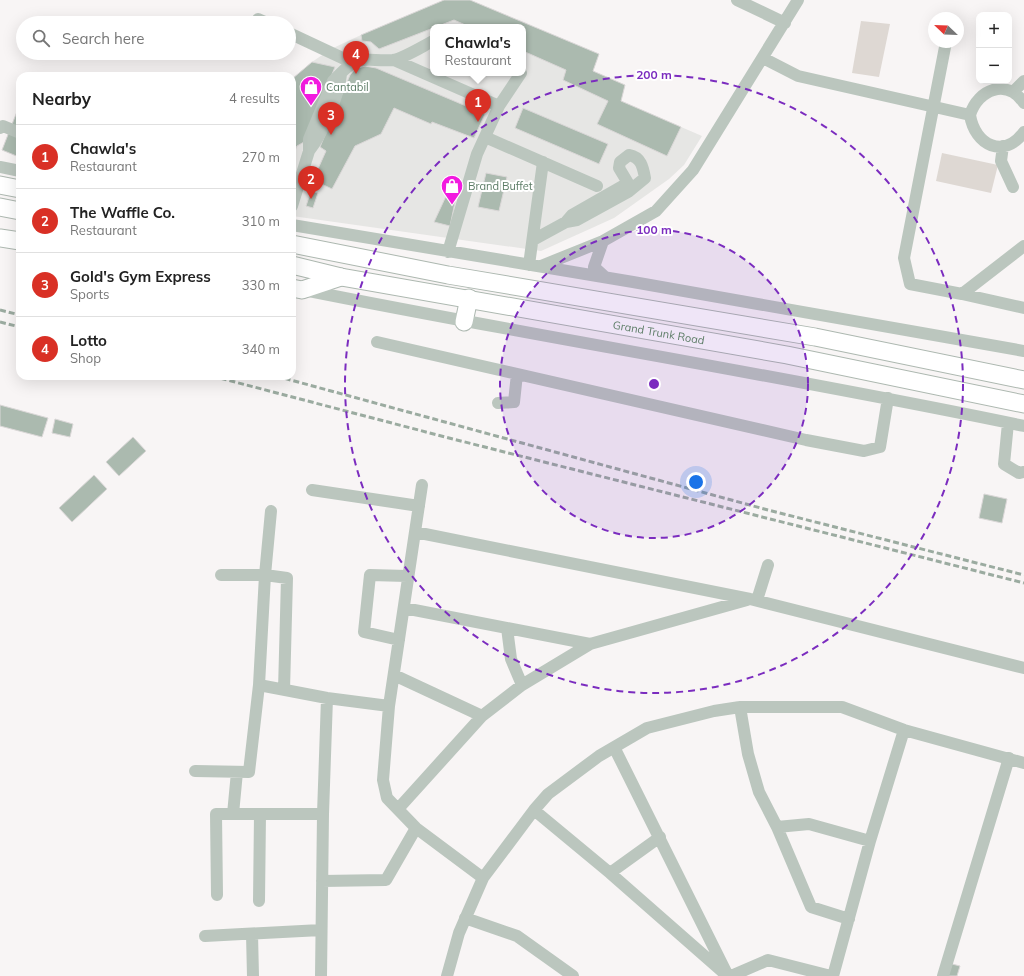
<!DOCTYPE html>
<html lang="en">
<head>
<meta charset="utf-8">
<style>
  body { margin:0; font-family:Mulish,sans-serif; background:#f6f6f6; color:#222 }
  .controls { position:absolute; right:12px; top:12px; display:grid; overflow:hidden; border-radius:8px; box-shadow:0 4px 16px #0002 }
  .controls button { width:36px; height:36px; display:grid; place-items:center; padding:0; border:0; border-bottom:1px solid #e0e0e0; background:#fff; color:#222; font:20px sans-serif }
  .compass { position:absolute; left:928px; top:12px; width:36px; height:36px; border-radius:50%; background:#fff; box-shadow:0 4px 16px #0002; rotate:293deg }
  .you { position:absolute; left:696px; top:482px; width:14px; height:14px; margin:-10px; border:3px solid #fff; border-radius:50%; background:#1a73e8; box-shadow:0 0 0 6px #1a73e833 }
  .badge { display:grid; place-items:center; width:26px; height:26px; border-radius:50%; background:#d93025; color:#fff; font-size:13px; font-weight:700 }
  .pin { position:absolute; translate:-50% -33px; filter:drop-shadow(0 1px 2px #0008) }
  .pin::after { content:''; position:absolute; top:21px; width:14px; height:12px; background:inherit; clip-path:polygon(0 0,100% 0,50% 100%) }
  .popup { position:absolute; left:430px; top:24px; width:96px; height:52px; box-sizing:border-box; display:grid; place-content:center; border-radius:8px; background:#fff; filter:drop-shadow(0 1px 3px #0005); font-size:13px; white-space:nowrap; color:#767676 }
  .popup b { font-size:15px; color:#222 }
  .popup::after { content:''; position:absolute; left:50%; top:100%; margin-left:-8px; border:8px solid transparent; border-top-color:#fff }
  .list { margin:0; padding:0; list-style:none }
  h2 { display:flex; justify-content:space-between; align-items:center; height:52px; margin:0; padding:0 16px; font-size:17px }
  h2 small { font-size:13px; font-weight:400; color:#767676 }
  .list li { display:grid; grid-template-columns:26px 1fr auto; gap:12px; align-items:center; box-sizing:border-box; height:64px; padding:0 16px; border-top:1px solid #e0e0e0 }
  .list b { display:block; font-size:15px; white-space:nowrap }
  .list p { margin:0; font-size:13px; white-space:nowrap; color:#767676 }
  .list em { font-size:13px; font-style:normal; color:#767676 }
  .icon { flex:none; width:22px; height:22px; fill:none; stroke:currentColor; stroke-width:2; stroke-linecap:round; stroke-linejoin:round }
  .map { position:relative; flex:none; width:1024px; height:976px; overflow:hidden }
  .search { position:absolute; background:#fff; box-shadow:0 4px 16px #0002; left:16px; top:16px; width:280px; height:44px; display:flex; align-items:center; gap:10px; box-sizing:border-box; padding:0 14px; border-radius:22px; color:#767676; font-size:15px }
  .panel { position:absolute; background:#fff; box-shadow:0 4px 16px #0002; left:16px; top:72px; width:280px; height:308px; border-radius:12px }
  .map>svg:first-child { display:block }
</style>
</head>
<body>
<div class="map">
<svg width="1024" height="976" viewBox="0 0 1024 976">
  <rect width="100%" height="100%" fill="#f8f5f5"/>
  <path fill="#e6e6e4" fill-rule="evenodd" d="M 470,0 L 599,54 L 593,71 L 625,85 L 621,101 L 702,136 L 684,165 L 669,179 L 614,218 L 541,251 L 292,216 L 292,79 L 312,62 L 331,49 L 361,35 ZM 433,27 L 523,27 L 523,73 L 433,73 Z"/>
  <path fill="#ded8d3" d="M 861,21 L 890,24 L 879,77 L 852,73 Z
    M 942,153 L 998,165 L 991,193 L 936,181 Z"/>
  <path fill="#abbaaf" stroke="#dad7d7" d="M 444,0 L 470,0 L 599,54 L 593,71 L 625,85 L 621,101 L 681,127 L 667,156 L 597,124 L 608,101 L 563,80 L 566,70 L 523,51 L 523,27 L 470,27 L 454,20 L 379,49 L 371,42 L 362,41 L 361,35 Z
    M 312,62 L 335,67 L 304,142 L 297,146 L 292,158 L 292,79 Z
    M 365,66 L 376,68 L 485,114 L 474,138 L 432,122 L 431,124 L 394,108 L 381,134 L 355,146 L 332,189 L 313,180 L 326,151 L 320,147 L 350,75 L 355,69 Z
    M 523,108 L 608,144 L 599,164 L 515,128 Z
    M 18,109 L 20,110 L 19,157 L 2,150 Z
    M 486,173 L 507,177 L 499,211 L 478,207 Z
    M 453,181 L 459,183 L 450,226 L 434,222 Z
    M 311,191 L 318,193 L 313,208 L 306,206 Z
    M 0,405 L 48,418 L 42,437 L 0,426 Z
    M 55,419 L 73,424 L 70,437 L 52,433 Z
    M 133,437 L 146,451 L 119,476 L 106,462 Z
    M 94,475 L 107,489 L 72,522 L 59,508 Z
    M 984,494 L 1007,499 L 1002,523 L 979,518 Z
    M 952,964 L 960,966 L 957,976 L 948,976 Z"/>
  <g fill="none" stroke-linecap="round" stroke-linejoin="round">
    <g stroke="#adb8b0" stroke-width="19">
      <g id="highway">
        <path d="M 0,185 L 20,189"/>
        <path d="M 0,207 L 20,211"/>
        <path d="M 0,238 L 20,241"/>
        <path d="M 292,244 L 448,275 L 815,337 L 1024,380"/>
        <path id="s1" d="M 292,265 L 341,277 L 787,355 L 1024,404"/>
        <path d="M 292,288 L 302,290 L 341,277"/>
        <path d="M 464,322 L 469,298"/>
      </g>
    </g>
    <path stroke="#bbc6be" stroke-width="12" d="M 737,0 L 785,23
      M 258,19 L 267,23
      M 289,33 L 353,63
      M 946,42 L 904,258 L 910,284 L 962,294 L 1024,246
      M 763,58 L 798,76 L 970,115
      M 394,60 L 499,106 L 521,73
      M 341,73 C 361,53 369,62 393,60 C 404,58 423,46 433,41
      M 1013,92 L 1024,81
      M 1024,103 C 1007,78 978,89 970,115 C 975,146 1004,159 1024,132
      M 0,128 L 3,126 L 20,133
      M 485,137 L 597,186
      M 1003,146 L 1001,161 L 1013,187
      M 0,167 L 20,171
      M 292,206 L 309,151 L 309,139 L 333,81 L 341,73 C 340,93 322,135 309,151
      M 292,225 L 633,282 L 1024,351
      M 533,240 L 566,222 L 577,220 L 628,192 L 645,178 C 643,167 641,157 629,155 L 620,162 L 619,168 L 628,183 L 572,215 L 566,222
      M 603,241 L 594,267 L 605,277
      M 448,252 L 477,154 L 499,106
      M 529,265 L 543,162
      M 541,266 L 603,241 L 656,211 L 693,170 L 798,0
      M 304,290 C 543,338 785,376 1024,426
      M 962,294 L 1024,308
      M 377,342 L 806,440 L 864,451 L 880,447 L 888,398
      M 498,403 L 514,402 L 517,374
      M 1008,423 L 1004,464 L 1019,473 L 1024,472
      M 422,485 L 389,706 L 383,780 L 387,798 L 416,828 L 483,878
      M 312,490 L 419,506
      M 415,532 L 750,599 L 1024,668
      M 221,575 L 265,575 L 287,578 L 284,690
      M 757,600 L 768,565
      M 404,608 L 590,644
      M 507,628 L 511,659 L 522,685
      M 399,640 L 364,632 L 370,575 L 407,576
      M 394,675 L 482,716
      M 259,685 L 327,698 L 389,706
      M 740,707 L 748,754 L 759,792 L 777,827 L 811,907 L 849,919
      M 614,747 L 728,976
      M 195,771 L 249,772 L 259,685 L 265,575 L 271,511
      M 398,809 L 482,716 L 522,685 L 590,644 L 747,600
      M 534,810 L 610,873 L 724,973
      M 233,814 L 237,772
      M 777,827 L 809,824 L 870,841
      M 610,873 L 660,837
      M 322,881 L 386,880 L 416,828
      M 217,895 L 216,814 L 323,814
      M 259,901 L 260,814
      M 465,918 L 517,936 L 573,976
      M 252,934 L 253,976
      M 205,936 L 321,930
      M 321,976 L 323,814 L 327,698
      M 447,976 L 459,933 L 483,878 L 534,810 L 548,794 L 599,756 L 647,728 L 714,711 L 740,707 L 842,707 L 904,730 L 1024,763
      M 731,976 L 768,960 L 831,976
      M 833,976 L 870,841 L 904,730
      M 943,976 L 1009,758"/>
    <use href="#highway" stroke="#fff" stroke-width="17"/>
    <path stroke="#9baba0" stroke-width="3" stroke-dasharray="6 3" stroke-linecap="butt" d="M 0,310 L 20,315
      M 0,322 L 20,327
      M 212,376 L 449,438 L 1024,583
      M 276,376 L 768,510 L 1024,575"/>
  </g>
  <circle cx="654" cy="384" r="154" fill="#7b2cbf" fill-opacity=".12"/>
  <g fill="none" stroke="#7b2cbf" stroke-width="2" stroke-dasharray="7 5">
    <circle cx="654" cy="384" r="154"/>
    <circle cx="654" cy="384" r="309"/>
  </g>
  <defs>
    <g id="shop-pin" transform="scale(1.15)"><path d="M0 17L-7.5 6A9.5 9.5 0 1 1 7.5 6Z" fill="#f21adf" stroke="#fff"/><path d="M-5-2.5h2.3a2.7 3.5 0 0 1 5.4 0H5L5.5 6h-11ZM-1.5-2.5h3a1.5 2.3 0 0 0-3 0Z" fill="#fff"/></g>
  </defs>
  <g fill-rule="evenodd">
    <use href="#shop-pin" x="311" y="87"/>
    <use href="#shop-pin" x="452" y="186"/>
  </g>
  <g text-anchor="middle" stroke-width="4" stroke-linejoin="round" paint-order="stroke">
    <g font-size="11" fill="#5c7c66" stroke="#fff" text-anchor="start">
      <text x="326" y="91">Cantabil</text>
      <text x="468" y="190">Brand Buffet</text>
    </g>
    <g font-size="11" fill="#5c7c66" stroke="#fff">
      <text dy="4" stroke="none"><textPath href="#s1" startOffset="373">Grand Trunk Road</textPath></text>
    </g>
  </g>
  <circle cx="654" cy="384" r="6" fill="#7b2cbf" stroke="#fff" stroke-width="2"/>
  <g font-size="12" text-anchor="middle" font-weight="bold" fill="#7b2cbf" stroke="#fff" stroke-width="4" stroke-linejoin="round" paint-order="stroke">
    <text x="654" y="79">200 m</text>
    <text x="654" y="234">100 m</text>
  </g>
</svg>
<div class="controls">
<button>+</button>
<button>−</button>
</div>
<svg class="compass" viewBox="-18 -18 36 36"><path d="M0-13l5 13h-10z" fill="#e53935"/><path d="M0 13l5-13h-10z" fill="#767676"/></svg>
<div class="you"></div>
<div class="pin badge" style="left:478px;top:122px">1</div>
<div class="popup"><b>Chawla's</b>Restaurant</div>
<div class="pin badge" style="left:311px;top:199px">2</div>
<div class="pin badge" style="left:331px;top:135px">3</div>
<div class="pin badge" style="left:356px;top:74px">4</div>
<div class="search"><svg class="icon" aria-label="search" viewBox="0 0 24 24"><circle cx="10" cy="10" r="6"/><path d="M15 15l6 6"/></svg>Search here</div>
<section class="panel">
<h2>Nearby<small>4 results</small></h2>
<ul class="list">
<li><span class="badge">1</span><div><b>Chawla's</b><p>Restaurant</p></div><em>270 m</em></li>
<li><span class="badge">2</span><div><b>The Waffle Co.</b><p>Restaurant</p></div><em>310 m</em></li>
<li><span class="badge">3</span><div><b>Gold's Gym Express</b><p>Sports</p></div><em>330 m</em></li>
<li><span class="badge">4</span><div><b>Lotto</b><p>Shop</p></div><em>340 m</em></li>
</ul>
</section>
</div>
</body>
</html>
